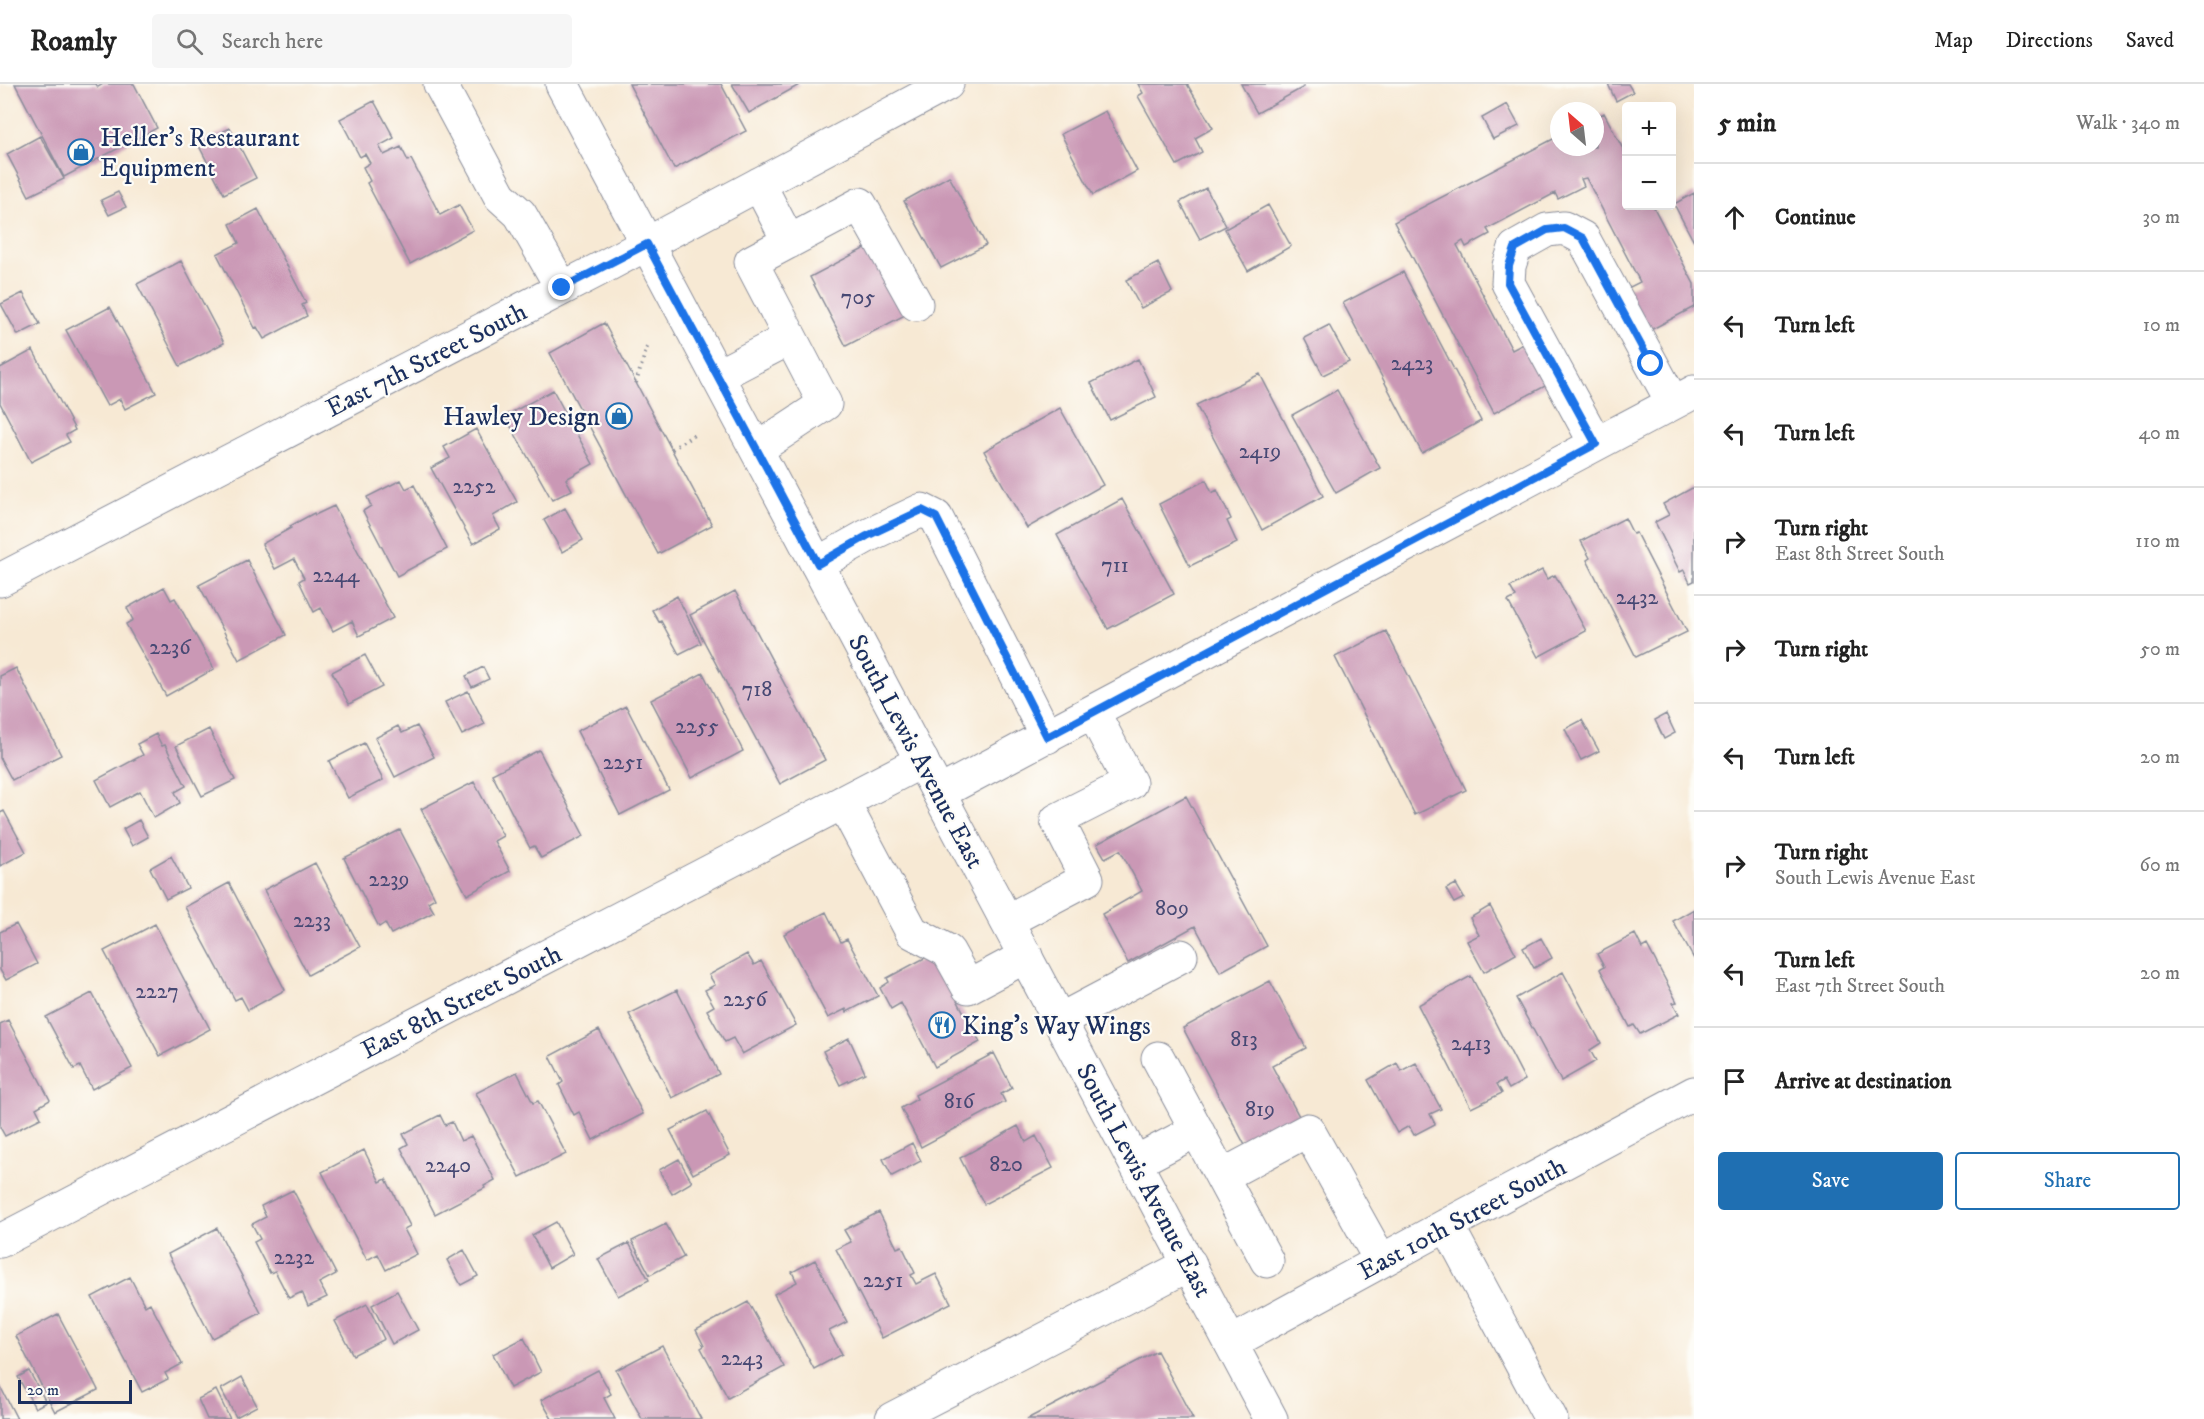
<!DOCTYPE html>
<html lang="en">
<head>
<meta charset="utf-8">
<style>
  body { margin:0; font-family:"IM FELL DW Pica",serif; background:#f6f6f6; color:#222 }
  .controls { position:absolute; right:18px; top:18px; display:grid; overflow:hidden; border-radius:6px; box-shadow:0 6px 24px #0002 }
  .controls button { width:54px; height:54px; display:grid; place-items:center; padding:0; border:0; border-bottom:2px solid #e0e0e0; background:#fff; color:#222; font:30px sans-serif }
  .compass { position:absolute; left:1550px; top:18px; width:54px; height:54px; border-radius:50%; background:#fff; box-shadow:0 6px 24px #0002; rotate:332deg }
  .scale { position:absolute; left:18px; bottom:15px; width:114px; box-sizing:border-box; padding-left:6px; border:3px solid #1b2f5e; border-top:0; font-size:16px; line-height:21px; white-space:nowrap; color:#1b2f5e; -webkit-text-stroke:4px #fdfcf7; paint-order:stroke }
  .stop { position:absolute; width:18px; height:18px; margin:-14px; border:4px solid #1a73e8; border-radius:50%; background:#fff }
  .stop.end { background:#1a73e8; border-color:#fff; box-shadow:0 2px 6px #0008 }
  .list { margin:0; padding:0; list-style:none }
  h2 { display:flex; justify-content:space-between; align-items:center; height:78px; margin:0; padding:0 24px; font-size:26px }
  h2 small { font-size:20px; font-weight:400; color:#767676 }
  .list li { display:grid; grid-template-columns:39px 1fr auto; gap:18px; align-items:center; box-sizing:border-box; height:108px; padding:0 24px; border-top:2px solid #e0e0e0 }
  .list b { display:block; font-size:22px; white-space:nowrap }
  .list p { margin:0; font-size:20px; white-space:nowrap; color:#767676 }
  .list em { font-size:20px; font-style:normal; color:#767676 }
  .actions { display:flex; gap:12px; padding:18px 24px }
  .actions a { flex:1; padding:14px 0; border:2px solid #1f6fb2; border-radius:6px; text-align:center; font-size:21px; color:#1f6fb2 }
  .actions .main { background:#1f6fb2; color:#fff }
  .icon { flex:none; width:33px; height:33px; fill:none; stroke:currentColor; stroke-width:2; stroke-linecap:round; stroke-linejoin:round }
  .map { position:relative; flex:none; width:1694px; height:1335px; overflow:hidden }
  header { display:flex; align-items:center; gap:36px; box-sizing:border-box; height:84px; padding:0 30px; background:#fff; border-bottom:2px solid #e0e0e0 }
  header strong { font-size:28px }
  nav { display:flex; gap:33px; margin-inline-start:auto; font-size:21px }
  .search { width:420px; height:54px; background:#f6f6f6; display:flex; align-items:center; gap:15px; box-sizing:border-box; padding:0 21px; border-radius:6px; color:#767676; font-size:22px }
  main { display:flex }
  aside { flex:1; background:#fff }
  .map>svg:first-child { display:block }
</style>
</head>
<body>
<header>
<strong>Roamly</strong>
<div class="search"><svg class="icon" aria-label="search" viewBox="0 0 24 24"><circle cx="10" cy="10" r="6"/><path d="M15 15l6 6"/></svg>Search here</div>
<nav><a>Map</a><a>Directions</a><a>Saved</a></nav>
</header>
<main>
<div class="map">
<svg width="1694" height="1335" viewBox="0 0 1694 1335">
  <rect width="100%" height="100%" fill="#fdfcf7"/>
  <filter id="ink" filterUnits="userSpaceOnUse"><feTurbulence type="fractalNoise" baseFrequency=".0167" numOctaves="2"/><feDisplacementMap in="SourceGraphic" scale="12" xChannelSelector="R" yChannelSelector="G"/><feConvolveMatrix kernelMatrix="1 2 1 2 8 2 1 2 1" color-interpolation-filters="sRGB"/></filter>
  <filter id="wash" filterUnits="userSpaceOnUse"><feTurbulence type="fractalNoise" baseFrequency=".008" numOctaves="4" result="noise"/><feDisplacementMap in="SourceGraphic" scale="24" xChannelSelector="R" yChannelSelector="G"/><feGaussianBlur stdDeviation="1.35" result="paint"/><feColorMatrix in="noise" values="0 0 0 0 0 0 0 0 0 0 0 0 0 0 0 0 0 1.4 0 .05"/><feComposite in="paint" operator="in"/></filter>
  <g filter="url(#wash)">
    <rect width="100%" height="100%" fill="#f7e9d4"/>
    <g id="blocks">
      <path fill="#ca98b5" d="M 15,0 L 96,0 L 98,3 L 103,0 L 134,0 L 157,44 L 64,93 Z
        M 629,0 L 721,0 L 746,47 L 674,85 Z
        M 732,0 L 801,0 L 749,29 Z
        M 1138,0 L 1187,0 L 1213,44 L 1195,54 L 1202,68 L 1177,81 L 1138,12 L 1143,9 Z
        M 1241,0 L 1302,0 L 1304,3 L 1257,29 Z
        M 1608,0 L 1628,0 L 1633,8 L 1616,17 Z
        M 374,17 L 394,54 L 379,62 L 384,71 L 401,63 L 408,77 L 411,75 L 440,131 L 459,121 L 473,146 L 410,180 L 367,99 L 370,97 L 363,83 L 370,79 L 365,70 L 360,73 L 340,35 Z
        M 1507,20 L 1519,42 L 1493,55 L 1482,34 Z
        M 1105,27 L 1137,87 L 1093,111 L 1061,50 Z
        M 1604,29 L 1626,71 L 1626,122 L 1653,122 L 1694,200 L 1694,223 L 1643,250 L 1620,208 L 1640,198 L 1586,94 L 1581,95 L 1584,102 L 1558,115 L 1555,109 L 1487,145 L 1490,150 L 1466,163 L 1463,157 L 1457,161 L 1512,266 L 1531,256 L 1553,298 L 1494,329 L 1394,138 L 1559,52 L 1559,63 L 1595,63 L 1595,34 Z
        M 230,44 L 256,94 L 224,110 L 198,60 Z
        M 40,52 L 64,95 L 29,112 L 7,70 Z
        M 949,92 L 986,161 L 941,184 L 904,117 Z
        M 1206,104 L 1226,142 L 1200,155 L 1180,118 Z
        M 118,108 L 126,123 L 109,131 L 101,116 Z
        M 1694,109 L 1694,158 L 1674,120 Z
        M 1268,121 L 1291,162 L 1248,187 L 1225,145 Z
        M 258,125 L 306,219 L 302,221 L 307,232 L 264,255 L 257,243 L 255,244 L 217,170 L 239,159 L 230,140 Z
        M 869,162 L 905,231 L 846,262 L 810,193 Z
        M 181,177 L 224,259 L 180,282 L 137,200 Z
        M 1158,179 L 1172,208 L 1141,224 L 1126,196 Z
        M 1403,188 L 1481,337 L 1422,369 L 1343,219 Z
        M 23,209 L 40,240 L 18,251 L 1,220 Z
        M 110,223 L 156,309 L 125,325 L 120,315 L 107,322 L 66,246 Z
        M 604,239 L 712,441 L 658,470 L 550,269 Z
        M 1329,241 L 1349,278 L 1323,291 L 1304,254 Z
        M 33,266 L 75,346 L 66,351 L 70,358 L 31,378 L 0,319 L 0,284 Z
        M 1138,275 L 1156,313 L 1110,336 L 1091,299 Z
        M 1260,290 L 1323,412 L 1262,446 L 1196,321 Z
        M 553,306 L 593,380 L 566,395 L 572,406 L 552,416 L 505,332 Z
        M 1337,306 L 1380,384 L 1336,409 L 1292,331 Z
        M 1060,324 L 1103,401 L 1027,444 L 984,367 Z
        M 476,345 L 517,418 L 493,432 L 500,445 L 473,460 L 431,384 L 450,374 L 444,363 Z
        M 401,396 L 406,405 L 414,401 L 447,465 L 397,492 L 363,427 L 371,422 L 367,413 Z
        M 1206,396 L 1212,409 L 1217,406 L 1231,435 L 1227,437 L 1237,459 L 1190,482 L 1159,420 Z
        M 1694,403 L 1694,497 L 1690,499 L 1684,486 L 1680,488 L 1655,438 L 1669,431 L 1663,420 Z
        M 1122,415 L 1174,510 L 1108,545 L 1057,451 Z
        M 334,422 L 393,534 L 359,552 L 352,537 L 333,547 L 321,524 L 314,528 L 299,497 L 304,494 L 294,475 L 275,485 L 262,460 L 291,444 L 290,442 L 314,429 L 315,431 Z
        M 565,424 L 583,456 L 562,468 L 544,436 Z
        M 1625,434 L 1633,450 L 1636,449 L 1687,548 L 1636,573 L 1587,476 L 1590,474 L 1581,457 Z
        M 247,476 L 286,551 L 239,576 L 199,501 Z
        M 1542,486 L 1547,495 L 1555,491 L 1586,547 L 1538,573 L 1508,517 L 1516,513 L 1510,503 Z
        M 164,503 L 171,516 L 175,514 L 214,585 L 166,612 L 126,540 L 133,536 L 127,524 Z
        M 735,507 L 825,676 L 780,700 L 690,531 Z
        M 677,512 L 701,559 L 679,570 L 661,537 L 659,538 L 652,526 Z
        M 1386,547 L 1466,706 L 1415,731 L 1335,573 Z
        M 365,571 L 382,603 L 349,620 L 332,588 Z
        M 483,583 L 489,595 L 472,603 L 466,592 Z
        M 16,584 L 61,671 L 12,696 L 0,674 L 0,592 Z
        M 703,589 L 743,667 L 692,694 L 651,616 Z
        M 468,607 L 485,640 L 462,651 L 445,618 Z
        M 626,622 L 669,706 L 620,731 L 577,647 Z
        M 1666,630 L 1675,649 L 1664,655 L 1655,636 Z
        M 1582,636 L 1599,667 L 1581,676 L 1565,645 Z
        M 398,642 L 402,649 L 417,642 L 434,673 L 395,693 L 375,654 Z
        M 209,645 L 235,696 L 202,712 L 176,662 Z
        M 156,650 L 162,662 L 165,661 L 186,702 L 175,708 L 180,719 L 154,734 L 140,707 L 110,723 L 96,696 L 143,671 L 137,660 Z
        M 364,659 L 383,696 L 348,714 L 329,677 Z
        M 539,666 L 584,752 L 541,774 L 534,762 L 530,764 L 492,690 Z
        M 474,698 L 503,752 L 494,757 L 510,787 L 467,811 L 421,725 Z
        M 1186,712 L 1267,862 L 1220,888 L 1195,842 L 1128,879 L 1102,830 L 1142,807 L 1120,766 L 1105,774 L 1097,760 Z
        M 4,727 L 26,768 L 0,782 L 0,729 Z
        M 139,736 L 148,753 L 132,762 L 123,745 Z
        M 400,746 L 435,814 L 428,818 L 434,828 L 391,850 L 385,839 L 379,843 L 344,774 Z
        M 171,772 L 188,804 L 166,815 L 150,784 Z
        M 315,779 L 360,863 L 308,891 L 264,806 Z
        M 229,799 L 285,906 L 248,926 L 241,913 L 235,916 L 185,823 Z
        M 1456,800 L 1464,814 L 1454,819 L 1446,805 Z
        M 1490,822 L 1516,870 L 1484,888 L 1467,857 L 1479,851 L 1470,834 Z
        M 1694,825 L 1694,875 L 1673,837 Z
        M 826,828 L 841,858 L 847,855 L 878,912 L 847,928 L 846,925 L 828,934 L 784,850 Z
        M 16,840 L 37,880 L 6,896 L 0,886 L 0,848 Z
        M 155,840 L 210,945 L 160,972 L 104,867 Z
        M 1635,850 L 1642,864 L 1647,861 L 1677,918 L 1673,919 L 1679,930 L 1640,950 L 1634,941 L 1630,943 L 1600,885 L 1604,883 L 1597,870 Z
        M 1541,854 L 1552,874 L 1534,884 L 1523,864 Z
        M 747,870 L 754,881 L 761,877 L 796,941 L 742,970 L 733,954 L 725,958 L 707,926 L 714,922 L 705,906 L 715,901 L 709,891 Z
        M 932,870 L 980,958 L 935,983 L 901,919 L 891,925 L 880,904 L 889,898 L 887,894 Z
        M 1563,888 L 1601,959 L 1590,966 L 1596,977 L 1561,997 L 1516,914 Z
        M 1471,892 L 1525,996 L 1509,1005 L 1504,996 L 1497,1000 L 1502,1009 L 1471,1024 L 1418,921 Z
        M 1270,897 L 1306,964 L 1272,982 L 1301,1036 L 1247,1065 L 1183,944 Z
        M 677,906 L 719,990 L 672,1014 L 629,930 Z
        M 92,909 L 132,984 L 92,1005 L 80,982 L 74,985 L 46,933 Z
        M 8,936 L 50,1016 L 36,1024 L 41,1034 L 5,1052 L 0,1043 L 0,940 Z
        M 599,946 L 643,1030 L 593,1056 L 579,1028 L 574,1031 L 559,1001 L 563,998 L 550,972 Z
        M 849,954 L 865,989 L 840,1001 L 823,967 Z
        M 994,969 L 1012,1004 L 1001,1010 L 1005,1018 L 921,1063 L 901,1024 L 917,1015 L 915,1011 Z
        M 1397,979 L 1401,987 L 1416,979 L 1441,1025 L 1430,1030 L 1435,1040 L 1414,1051 L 1409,1042 L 1397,1049 L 1368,996 Z
        M 517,988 L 533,1019 L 538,1017 L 566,1070 L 520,1093 L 476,1009 Z
        M 707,1027 L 730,1071 L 693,1090 L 670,1046 Z
        M 440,1031 L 445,1041 L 452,1038 L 461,1057 L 471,1052 L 495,1096 L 484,1102 L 485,1104 L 435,1130 L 401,1064 L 408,1060 L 403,1050 Z
        M 1018,1042 L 1026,1058 L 1036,1052 L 1053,1084 L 984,1120 L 960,1074 Z
        M 912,1059 L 921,1077 L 892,1092 L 883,1075 Z
        M 364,1066 L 380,1098 L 386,1095 L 410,1142 L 404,1145 L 417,1170 L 386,1186 L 378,1170 L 367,1176 L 322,1088 Z
        M 679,1075 L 692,1098 L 672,1110 L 659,1086 Z
        M 293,1106 L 336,1190 L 319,1199 L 327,1213 L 308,1222 L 302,1208 L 289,1214 L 275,1187 L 270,1189 L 254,1158 L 260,1155 L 252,1140 L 266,1133 L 261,1122 Z
        M 879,1128 L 897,1164 L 902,1162 L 915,1189 L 911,1191 L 916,1200 L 936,1190 L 951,1219 L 882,1254 L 836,1165 L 851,1158 L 844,1146 Z
        M 556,1138 L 573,1170 L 549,1184 L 532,1151 Z
        M 666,1140 L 684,1173 L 650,1191 L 632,1157 Z
        M 217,1144 L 261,1229 L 212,1254 L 168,1170 Z
        M 629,1159 L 649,1196 L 618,1212 L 598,1175 Z
        M 464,1166 L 478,1192 L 461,1201 L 447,1176 Z
        M 815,1176 L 847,1238 L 829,1247 L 842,1270 L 814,1285 L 774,1210 L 797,1198 L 792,1188 Z
        M 130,1193 L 145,1222 L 150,1219 L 182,1280 L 165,1289 L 168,1295 L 142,1308 L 92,1213 Z
        M 397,1207 L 418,1246 L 392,1260 L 372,1221 Z
        M 748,1218 L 784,1283 L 728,1314 L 701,1264 L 704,1262 L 696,1246 Z
        M 367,1220 L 384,1255 L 353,1271 L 335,1237 Z
        M 58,1230 L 98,1306 L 55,1328 L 16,1252 Z
        M 524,1254 L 541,1288 L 510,1304 L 493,1270 Z
        M 662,1262 L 701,1335 L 642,1335 L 616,1286 Z
        M 1157,1267 L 1193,1335 L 1027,1335 Z
        M 598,1286 L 611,1310 L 604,1314 L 615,1335 L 552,1335 L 541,1316 Z
        M 29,1287 L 46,1318 L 35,1324 L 18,1293 Z
        M 242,1293 L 257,1322 L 236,1333 L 221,1305 Z
        M 0,1302 L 17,1335 L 0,1335 Z
        M 216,1306 L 230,1335 L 207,1335 L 198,1315 Z"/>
    </g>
  </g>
  <g filter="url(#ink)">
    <use href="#blocks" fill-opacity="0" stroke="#898c99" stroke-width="1.5"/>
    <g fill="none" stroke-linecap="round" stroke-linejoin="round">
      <g stroke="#898c99" stroke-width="35">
        <path id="minor" d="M 440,0 L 500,112 L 520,130 L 562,204
          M 759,100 L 789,158
          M 717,292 L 790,254
          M 1596,360 L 1508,199 L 1509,182 L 1515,164 L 1547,146 L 1564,144 L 1583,154 L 1673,319
          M 757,365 L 825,320 L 751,178 L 860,120 L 916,220
          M 817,480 L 867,452 L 922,426 L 936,433 L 1047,653
          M 0,496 L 596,187 L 947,0
          M 939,709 L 1694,308
          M 843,718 L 912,848 L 948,867 L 968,903 L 1026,872
          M 1007,837 L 1087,795 L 1057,736 L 1130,699 L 1093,628
          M 1060,936 L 1181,872
          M 1158,974 L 1267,1177
          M 1136,1078 L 1197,1046
          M 1222,1092 L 1308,1046 L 1381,1177
          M 1447,1141 L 1551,1335
          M 0,1157 L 922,677
          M 1231,1259 L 1447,1141 L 1694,1009
          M 892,1335 L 1190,1180"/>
      </g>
      <g stroke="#898c99" stroke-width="35">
        <path id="major" d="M 562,0 L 1271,1335"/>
      </g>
      <path stroke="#898c99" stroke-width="4" stroke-dasharray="1.5 4.5" stroke-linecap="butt" d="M 636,299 L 648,260
        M 672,365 L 697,349"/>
      <use href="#minor" stroke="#fff" stroke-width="33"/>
      <use href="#major" stroke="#fff" stroke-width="33"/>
    </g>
  </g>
  <g fill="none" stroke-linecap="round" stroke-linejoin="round" filter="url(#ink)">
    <path stroke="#1a73e8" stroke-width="8" d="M 562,204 L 647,160 L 818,480 L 867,452 L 922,426 L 936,433 L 1047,653 L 1596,360 L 1508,199 L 1509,182 L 1515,164 L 1547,146 L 1564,144 L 1583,154 L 1651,280"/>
  </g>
  <defs>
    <g id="shop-ring" transform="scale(1.35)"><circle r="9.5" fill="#fdfcf7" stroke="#1f6fb2" stroke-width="1.5"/><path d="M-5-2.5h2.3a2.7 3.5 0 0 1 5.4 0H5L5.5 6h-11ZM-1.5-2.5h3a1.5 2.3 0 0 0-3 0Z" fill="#1f6fb2"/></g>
    <g id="restaurant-ring" transform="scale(1.35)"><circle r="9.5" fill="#fdfcf7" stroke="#1f6fb2" stroke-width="1.5"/><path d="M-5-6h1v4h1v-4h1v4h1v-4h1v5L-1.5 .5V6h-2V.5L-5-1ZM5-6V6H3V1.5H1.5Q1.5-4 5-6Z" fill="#1f6fb2"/></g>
  </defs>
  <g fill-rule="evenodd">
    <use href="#shop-ring" x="81" y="68"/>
    <use href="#shop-ring" x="619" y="332"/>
    <use href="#restaurant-ring" x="942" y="941"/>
  </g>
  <g text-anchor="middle" stroke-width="4.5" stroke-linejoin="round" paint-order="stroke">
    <g font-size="22" fill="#474974">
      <text x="858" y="220">705</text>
      <text x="1412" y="286">2423</text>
      <text x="1260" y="374">2419</text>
      <text x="474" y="409">2252</text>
      <text x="1115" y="488">711</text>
      <text x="336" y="498">2244</text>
      <text x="1637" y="520">2432</text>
      <text x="170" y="570">2236</text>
      <text x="757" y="612">718</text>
      <text x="697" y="649">2255</text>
      <text x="623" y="685">2251</text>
      <text x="389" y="802">2239</text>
      <text x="1172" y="831">809</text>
      <text x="312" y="843">2233</text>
      <text x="157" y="914">2227</text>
      <text x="745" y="922">2256</text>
      <text x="1244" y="962">813</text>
      <text x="1471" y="966">2413</text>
      <text x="959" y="1024">816</text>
      <text x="1260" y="1032">819</text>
      <text x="1006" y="1087">820</text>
      <text x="448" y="1088">2240</text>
      <text x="294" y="1180">2232</text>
      <text x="883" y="1203">2251</text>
      <text x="742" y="1281">2243</text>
    </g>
    <g font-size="26" fill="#1b2f5e" stroke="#fdfcf7" text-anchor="start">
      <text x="100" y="62">Heller's Restaurant<tspan x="100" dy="30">Equipment</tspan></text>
      <text x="600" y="341" text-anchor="end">Hawley Design</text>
      <text x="962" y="950">King's Way Wings</text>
    </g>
    <g font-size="26" fill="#1b2f5e" stroke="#fdfcf7">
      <text transform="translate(426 275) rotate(-27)" y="9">East 7th Street South</text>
      <text transform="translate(917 667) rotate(62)" y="9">South Lewis Avenue East</text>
      <text transform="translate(461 917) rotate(-27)" y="9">East 8th Street South</text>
      <text transform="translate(1145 1096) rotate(62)" y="9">South Lewis Avenue East</text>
      <text transform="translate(1462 1134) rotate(-28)" y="9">East 10th Street South</text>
    </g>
  </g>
</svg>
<div class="controls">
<button>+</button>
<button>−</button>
</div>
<svg class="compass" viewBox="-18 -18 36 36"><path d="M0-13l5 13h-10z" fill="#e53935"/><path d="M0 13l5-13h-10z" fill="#767676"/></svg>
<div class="scale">20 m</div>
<div class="stop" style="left:1651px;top:280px"></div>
<div class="stop end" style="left:562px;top:204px"></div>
</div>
<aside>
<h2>5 min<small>Walk · 340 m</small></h2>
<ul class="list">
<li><svg class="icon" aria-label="ahead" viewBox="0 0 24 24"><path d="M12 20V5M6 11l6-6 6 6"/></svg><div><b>Continue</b></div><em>30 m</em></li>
<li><svg class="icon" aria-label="left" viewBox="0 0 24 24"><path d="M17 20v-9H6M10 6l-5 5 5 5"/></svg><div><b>Turn left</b></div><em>10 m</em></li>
<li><svg class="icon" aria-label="left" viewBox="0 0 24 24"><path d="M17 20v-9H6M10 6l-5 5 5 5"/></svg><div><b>Turn left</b></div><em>40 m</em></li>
<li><svg class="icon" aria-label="right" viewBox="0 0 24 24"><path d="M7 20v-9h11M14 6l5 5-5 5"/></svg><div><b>Turn right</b><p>East 8th Street South</p></div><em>110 m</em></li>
<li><svg class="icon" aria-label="right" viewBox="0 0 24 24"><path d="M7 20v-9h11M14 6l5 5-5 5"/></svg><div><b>Turn right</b></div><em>50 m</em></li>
<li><svg class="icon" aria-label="left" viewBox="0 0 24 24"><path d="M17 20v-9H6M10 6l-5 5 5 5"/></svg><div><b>Turn left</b></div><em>20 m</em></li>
<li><svg class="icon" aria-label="right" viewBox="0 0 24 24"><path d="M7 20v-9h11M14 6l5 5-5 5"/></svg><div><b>Turn right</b><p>South Lewis Avenue East</p></div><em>60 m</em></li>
<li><svg class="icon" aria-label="left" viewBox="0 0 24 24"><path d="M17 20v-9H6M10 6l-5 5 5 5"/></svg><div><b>Turn left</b><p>East 7th Street South</p></div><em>20 m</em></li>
<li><svg class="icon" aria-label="arrive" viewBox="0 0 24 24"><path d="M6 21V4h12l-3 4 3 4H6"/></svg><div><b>Arrive at destination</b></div></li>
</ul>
<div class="actions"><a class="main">Save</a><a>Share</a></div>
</aside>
</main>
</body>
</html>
